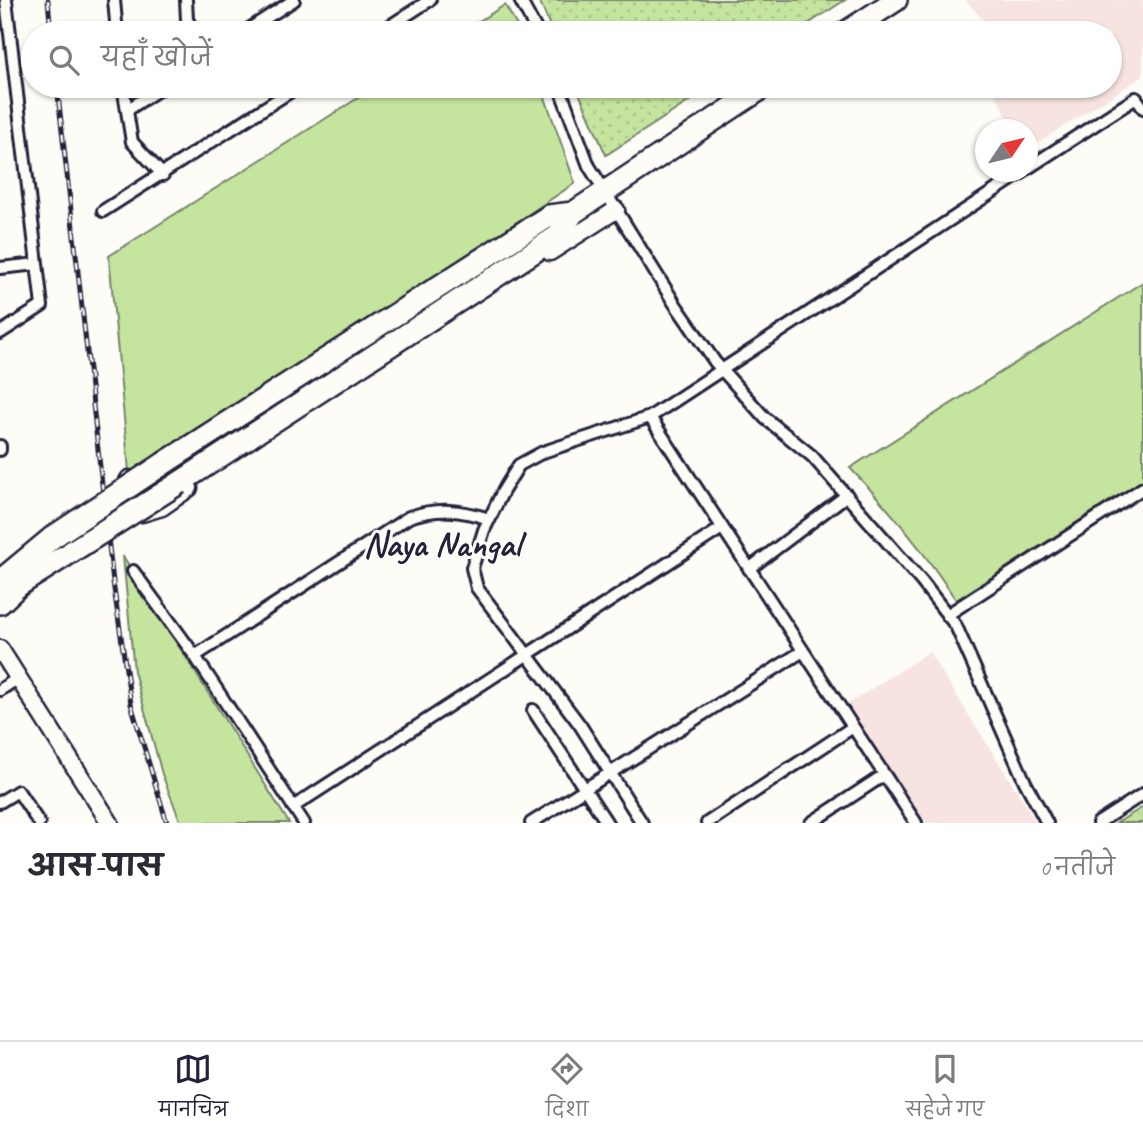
<!DOCTYPE html>
<html lang="hi">
<head>
<meta charset="utf-8">
<style>
  body { margin:0; font-family:Caveat,"Playpen Sans Deva",sans-serif; background:#f7f7f7; color:#2b2b33 }
  .compass { position:absolute; left:975px; top:119px; width:63px; height:63px; border-radius:50%; background:#fff; box-shadow:0 2px 5px #0004; rotate:55deg }
  .list { margin:0; padding:0; list-style:none }
  h2 { display:flex; justify-content:space-between; align-items:center; height:91px; margin:0; padding:0 28px; font-size:30px }
  h2 small { font-size:23px; font-weight:400; color:#7c7c81 }
  .icon { flex:none; width:38px; height:38px; fill:none; stroke:currentColor; stroke-width:2; stroke-linecap:round; stroke-linejoin:round }
  .map { position:relative; flex:none; width:1143px; height:823px; overflow:hidden }
  .search { position:absolute; background:#fff; box-shadow:0 2px 5px #0004; left:21px; right:21px; top:21px; height:77px; display:flex; align-items:center; gap:18px; box-sizing:border-box; padding:0 24px; border-radius:38px; color:#7c7c81; font-size:26px }
  .sheet { height:217px; background:#fff }
  nav { display:flex; justify-content:space-around; align-items:center; box-sizing:border-box; height:98px; border-top:2px solid #e1e1e2; background:#fff; font-size:19px; color:#7c7c81 }
  nav a { display:grid; justify-items:center; gap:4px }
  nav .on { color:#22223b }
  .map>svg:first-child { display:block }
</style>
</head>
<body>
<div class="map">
<svg width="1143" height="823" viewBox="0 0 1143 823">
  <defs>
    <pattern id="park-dots" width="8" height="8" patternUnits="userSpaceOnUse" patternTransform="scale(1.75)"><rect width="8" height="8" fill="#c5e59e"/><path d="M2 2h.1M6 6h.1" fill="none" stroke="#a9c489" stroke-width="1.8" stroke-linecap="round"/></pattern>
  </defs>
  <rect width="100%" height="100%" fill="#fdfcf7"/>
  <filter id="ink" filterUnits="userSpaceOnUse"><feTurbulence type="fractalNoise" baseFrequency=".0143" numOctaves="2"/><feDisplacementMap in="SourceGraphic" scale="14" xChannelSelector="R" yChannelSelector="G"/><feConvolveMatrix kernelMatrix="1 2 1 2 8 2 1 2 1" color-interpolation-filters="sRGB"/></filter>
  <g filter="url(#ink)">
    <path fill="#f7e4e0" d="M 965,0 L 1143,0 L 1143,76 L 1028,149 L 1028,130 L 1014,129 L 991,86 L 1110,86 L 1110,33 L 996,33 Z
      M 929,652 L 1037,823 L 926,823 L 848,704 Z"/>
    <path fill="#c5e59e" stroke="#74846c" stroke-width="2" d="M 505,5 L 521,33 L 460,33 Z
      M 377,86 L 541,86 L 575,183 L 130,482 L 109,256 Z
      M 1143,282 L 1143,480 L 956,600 C 924,551 890,509 850,468 Z
      M 123,556 L 289,823 L 181,823 L 162,774 L 134,671 Z"/>
    <path fill="url(#park-dots)" stroke="#74846c" stroke-width="2" d="M 539,0 L 845,0 L 794,33 L 553,33 Z
      M 576,86 L 713,86 L 606,155 Z
      M 1143,807 L 1143,823 L 1117,823 Z"/>
    <g fill="none" stroke-linecap="round" stroke-linejoin="round">
      <g stroke="#22223b" stroke-width="16">
        <path id="street" d="M 114,0 L 117,33
          M 186,0 L 187,20 L 196,33
          M 520,0 L 538,33
          M 243,33 L 294,0
          M 379,33 L 430,0
          M 123,86 L 132,142 L 163,175
          M 559,86 L 589,166 L 675,304 L 715,362 L 765,418 L 812,456 L 922,582 L 956,626 L 1025,782 L 1047,823
          M 127,110 L 164,86
          M 1028,168 L 1136,98 L 1143,108
          M 103,211 L 299,86
          M 0,268 L 37,264
          M 0,333 L 42,306 L 6,0
          M 650,417 L 916,823
          M 0,446 L 0,450
          M 749,569 L 847,495
          M 133,571 L 195,656 L 304,823
          M 947,615 L 1143,488
          M 195,656 L 409,517 C 439,507 460,510 490,519
          M 0,690 L 18,678
          M 533,710 L 607,823
          M 0,802 L 18,791 L 39,823
          M 293,807 L 722,528
          M 531,823 L 803,651
          M 642,823 L 580,725 L 477,588 L 472,568 L 484,530 L 503,491 L 519,465 L 543,452 L 650,417 L 1023,172
          M 707,823 L 853,727
          M 811,823 L 884,775
          M 1098,823 L 1143,794"/>
      </g>
      <g stroke="#22223b" stroke-width="21">
        <path id="secondary" d="M 550,252 L 616,210
          M 129,479 L 126,486 L 142,513 L 162,507 L 189,488
          M 0,649 L 110,823"/>
      </g>
      <g stroke="#22223b" stroke-width="26">
        <path id="highway" d="M 845,33 L 896,0
          M 166,462 L 549,216 L 573,213
          M 179,483 L 558,236 L 573,213 L 765,86
          M 0,581 L 53,537
          M 0,603 L 19,585 L 71,552"/>
      </g>
      <use href="#street" stroke="#fdfcf7" stroke-width="10"/>
      <use href="#secondary" stroke="#fdfcf7" stroke-width="16"/>
      <use href="#highway" stroke="#fdfcf7" stroke-width="21"/>
      <g stroke="#22223b" stroke-width="5">
        <path id="rail" d="M 48,0 L 51,33
          M 57,86 L 113,582 L 131,704 L 167,823"/>
      </g>
      <use href="#rail" stroke="#fdfcf7" stroke-width="2.5" stroke-dasharray="8" stroke-linecap="butt"/>
      <g stroke="#22223b" stroke-width="26" stroke-linecap="butt">
        <path id="highway-bridge" d="M 53,537 L 166,462
          M 71,552 L 179,483"/>
      </g>
      <use href="#highway-bridge" stroke="#fdfcf7" stroke-width="21"/>
    </g>
  </g>
  <g text-anchor="middle" stroke-width="6" stroke-linejoin="round" paint-order="stroke">
    <g font-size="35" font-weight="bold" fill="#22223b" stroke="#fdfcf7">
      <text x="442" y="556">Naya Nangal</text>
    </g>
  </g>
</svg>
<svg class="compass" viewBox="-18 -18 36 36"><path d="M0-13l5 13h-10z" fill="#e53935"/><path d="M0 13l5-13h-10z" fill="#7c7c81"/></svg>
<div class="search"><svg class="icon" aria-label="search" viewBox="0 0 24 24"><circle cx="10" cy="10" r="6"/><path d="M15 15l6 6"/></svg>यहाँ खोजें</div>
</div>
<section class="sheet">
<h2>आस-पास<small>0 नतीजे</small></h2>
<ul class="list">
</ul>
</section>
<nav>
<a class="on"><svg class="icon" aria-label="map" viewBox="0 0 24 24"><path d="M3 6l6-2 6 2 6-2v14l-6 2-6-2-6 2zM9 4v14M15 6v14"/></svg>मानचित्र</a>
<a><svg class="icon" aria-label="directions" viewBox="0 0 24 24"><path d="M12 3l9 9-9 9-9-9zM9 14v-3h6M13 9l2 2-2 2"/></svg>दिशा</a>
<a><svg class="icon" aria-label="saved" viewBox="0 0 24 24"><path d="M7 4h10v16l-5-4-5 4z"/></svg>सहेजे गए</a>
</nav>
</body>
</html>
